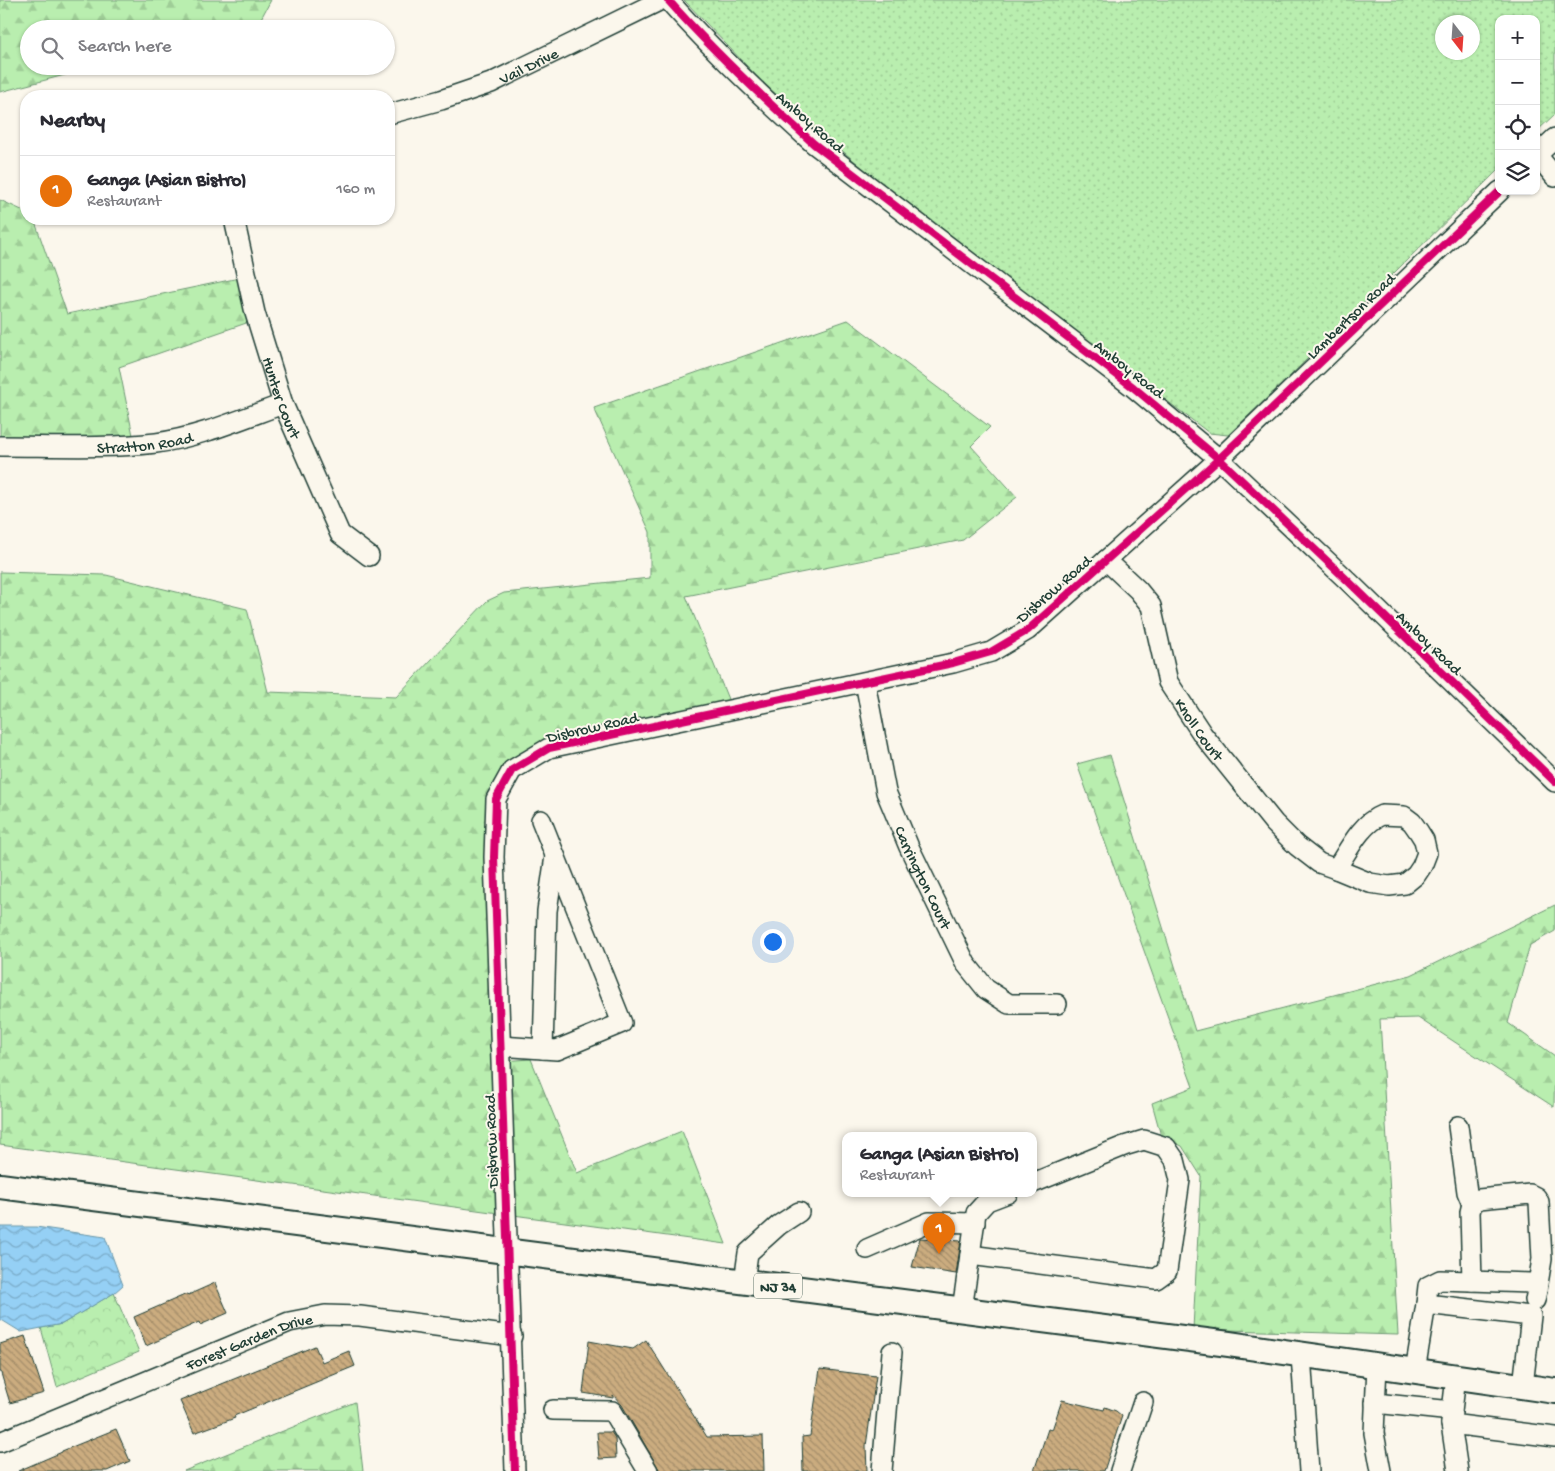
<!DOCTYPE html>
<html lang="en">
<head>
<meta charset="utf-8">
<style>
  body { margin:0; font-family:"Gochi Hand",sans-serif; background:#f2f2f3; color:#2b2b33 }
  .controls { position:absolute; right:15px; top:15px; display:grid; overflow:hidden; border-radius:10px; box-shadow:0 1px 4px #0004 }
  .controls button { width:45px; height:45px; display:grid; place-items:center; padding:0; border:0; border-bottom:1px solid #e1e1e2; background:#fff; color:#2b2b33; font:25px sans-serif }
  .compass { position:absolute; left:1435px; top:15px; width:45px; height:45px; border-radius:50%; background:#fff; box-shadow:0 1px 4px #0004; rotate:163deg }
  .you { position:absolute; left:772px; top:941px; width:18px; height:18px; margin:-12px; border:4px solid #fff; border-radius:50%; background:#1a73e8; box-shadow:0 0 0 8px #1a73e833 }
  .badge { display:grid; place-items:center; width:32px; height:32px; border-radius:50%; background:#d93025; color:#fff; font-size:16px; font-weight:700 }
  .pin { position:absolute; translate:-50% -41px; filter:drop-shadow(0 1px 2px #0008) }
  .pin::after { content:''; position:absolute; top:26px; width:18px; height:15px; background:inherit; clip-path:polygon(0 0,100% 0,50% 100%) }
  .popup { position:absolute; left:842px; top:1132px; width:195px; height:65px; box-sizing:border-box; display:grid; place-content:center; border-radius:10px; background:#fff; filter:drop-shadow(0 1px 4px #0005); font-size:16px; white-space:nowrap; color:#7c7c81 }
  .popup b { font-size:19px; color:#2b2b33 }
  .popup::after { content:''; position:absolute; left:50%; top:100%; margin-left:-10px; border:10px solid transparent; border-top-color:#fff }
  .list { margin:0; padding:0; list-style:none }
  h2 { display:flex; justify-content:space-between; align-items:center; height:65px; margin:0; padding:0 20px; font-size:21px }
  h2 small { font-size:16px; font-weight:400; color:#7c7c81 }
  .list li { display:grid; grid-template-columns:32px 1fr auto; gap:15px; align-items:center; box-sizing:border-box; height:70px; padding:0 20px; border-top:1px solid #e1e1e2 }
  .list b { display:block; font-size:19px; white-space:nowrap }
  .list p { margin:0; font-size:16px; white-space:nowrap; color:#7c7c81 }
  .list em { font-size:16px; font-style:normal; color:#7c7c81 }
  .icon { flex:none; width:28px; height:28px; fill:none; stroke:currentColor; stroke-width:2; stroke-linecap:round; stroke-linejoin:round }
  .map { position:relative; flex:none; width:1555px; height:1471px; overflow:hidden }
  .search { position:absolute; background:#fff; box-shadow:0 1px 4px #0004; left:20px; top:20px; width:375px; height:55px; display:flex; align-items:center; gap:12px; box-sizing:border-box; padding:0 18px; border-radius:28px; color:#7c7c81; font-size:19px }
  .panel { position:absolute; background:#fff; box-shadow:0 1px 4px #0004; left:20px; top:90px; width:375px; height:135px; border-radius:20px }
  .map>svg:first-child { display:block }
</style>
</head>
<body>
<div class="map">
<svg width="1555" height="1471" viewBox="0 0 1555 1471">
  <defs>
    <pattern id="grass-dots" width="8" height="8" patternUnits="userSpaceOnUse" patternTransform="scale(1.25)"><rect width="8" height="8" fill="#b9eeaf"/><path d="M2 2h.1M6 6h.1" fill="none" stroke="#9fcd97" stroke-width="1.8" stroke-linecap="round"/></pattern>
    <pattern id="forest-firs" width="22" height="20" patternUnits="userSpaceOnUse" patternTransform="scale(1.25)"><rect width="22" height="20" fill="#b9eeaf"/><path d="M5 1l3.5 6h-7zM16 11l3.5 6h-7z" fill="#9fcd97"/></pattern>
    <pattern id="park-crowns" width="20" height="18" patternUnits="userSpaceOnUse" patternTransform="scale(1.25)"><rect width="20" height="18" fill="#b9eeaf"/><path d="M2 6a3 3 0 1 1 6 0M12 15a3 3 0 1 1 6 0" fill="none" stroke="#9fcd97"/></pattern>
    <pattern id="water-waves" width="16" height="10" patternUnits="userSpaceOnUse" patternTransform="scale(1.25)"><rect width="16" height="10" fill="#95d0f5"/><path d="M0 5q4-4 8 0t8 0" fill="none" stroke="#79aac7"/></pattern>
    <pattern id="building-back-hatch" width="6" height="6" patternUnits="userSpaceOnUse" patternTransform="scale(1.25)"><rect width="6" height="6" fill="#cbac7f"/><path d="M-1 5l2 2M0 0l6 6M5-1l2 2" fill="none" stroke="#a48d69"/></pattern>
  </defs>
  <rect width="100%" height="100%" fill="#fbf7ec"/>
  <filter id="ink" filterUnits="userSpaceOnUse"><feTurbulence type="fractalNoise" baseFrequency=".02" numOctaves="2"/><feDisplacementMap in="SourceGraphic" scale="10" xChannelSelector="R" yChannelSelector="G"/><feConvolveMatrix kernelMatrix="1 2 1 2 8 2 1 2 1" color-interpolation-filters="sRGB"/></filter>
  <g filter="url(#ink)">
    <path fill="url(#grass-dots)" stroke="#6c9672" fill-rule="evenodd" d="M 684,0 L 1555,0 L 1555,114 L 1536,132 L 1536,19 L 1499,19 L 1499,169 L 1287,379 L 1228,435 L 1209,433 L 865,170 L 766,86 ZM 1442,22 L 1472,22 L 1472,52 L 1442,52 Z"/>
    <path fill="url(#forest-firs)" stroke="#6c9672" d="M 0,0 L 271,0 L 258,24 L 241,29 L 29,29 L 29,66 L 99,66 L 0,92 Z
      M 0,200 L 26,212 L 26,219 L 34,219 L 67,314 L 244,277 L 255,320 L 119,367 L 136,450 L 0,450 Z
      M 848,320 L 990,427 L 971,446 L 1017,497 L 963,540 L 686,596 L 732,709 L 516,765 L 499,823 L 502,1061 L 531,1059 L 577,1173 L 682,1131 L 726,1244 L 0,1145 L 0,572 L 106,575 L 247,609 L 268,692 L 396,697 L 487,601 L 504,593 L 650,578 L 650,532 L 594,408 Z
      M 1110,755 L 1195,1031 L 1411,975 L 1555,905 L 1555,931 L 1530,945 L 1508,1023 L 1555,1056 L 1554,1107 L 1418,1018 L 1380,1019 L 1398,1335 L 1193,1329 L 1201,1176 L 1182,1146 L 1161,1136 L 1152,1103 L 1193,1087 L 1077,764 Z
      M 355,1402 L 363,1471 L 184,1471 Z"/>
    <path fill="url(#park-crowns)" stroke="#6c9672" d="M 114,1293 L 139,1352 L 57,1387 L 41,1328 L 62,1324 Z"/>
    <path fill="url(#water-waves)" stroke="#6695a8" d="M 0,1227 L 36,1227 L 105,1237 L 123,1285 L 114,1293 L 62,1324 L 21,1332 L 0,1319 Z"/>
    <path fill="url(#building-back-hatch)" stroke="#1f3d34" d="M 920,1238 L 961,1241 L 956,1274 L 912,1267 Z
      M 215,1283 L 228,1313 L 200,1325 L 199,1322 L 146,1346 L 134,1317 L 187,1294 L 188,1295 Z
      M 25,1336 L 44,1393 L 10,1403 L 0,1370 L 0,1344 Z
      M 646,1340 L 707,1437 L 763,1436 L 764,1471 L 660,1471 L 622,1405 L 613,1395 L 613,1398 L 583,1393 L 589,1341 L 633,1349 Z
      M 315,1346 L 322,1362 L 349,1351 L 355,1366 L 234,1416 L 235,1418 L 194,1433 L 180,1401 Z
      M 820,1369 L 876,1376 L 866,1446 L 867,1471 L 803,1471 L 802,1437 L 810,1436 Z
      M 1062,1400 L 1104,1410 L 1105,1407 L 1116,1411 L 1122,1416 L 1104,1471 L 1034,1471 L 1048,1429 L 1052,1430 Z
      M 116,1429 L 130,1461 L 107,1471 L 18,1471 L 62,1452 L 62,1451 Z
      M 597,1432 L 611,1432 L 615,1438 L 616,1458 L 599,1459 Z"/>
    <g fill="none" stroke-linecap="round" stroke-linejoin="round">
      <g stroke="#1f3d34" stroke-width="22">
        <g id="minor">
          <path d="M 668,0 C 713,51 763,98 814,144 L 1133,387 L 1219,459 L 1347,580 L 1555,782"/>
          <path id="s1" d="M 389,114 L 441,100 L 491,83 L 661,0"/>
          <path d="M 1537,155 L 1555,177"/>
          <path d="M 1536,156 L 1555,138"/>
          <path id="s2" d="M 234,219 L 255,313 L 283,404 L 340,534 L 369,556"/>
          <path id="s3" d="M 0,446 C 52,446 104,449 156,443 C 200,437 241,419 283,404"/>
          <path id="s4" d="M 1106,560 L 1138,590 L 1151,606 L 1168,682 L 1203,735 L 1274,823 L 1297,846 L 1319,863 L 1336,869"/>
          <path id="s5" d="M 865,682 L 886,792 L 909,847 L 966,964 L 986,989 L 1009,1004 L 1057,1004"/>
          <path d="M 1382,815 L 1404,816 L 1412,822 L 1419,832 L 1424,840 L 1427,853 L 1422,866 L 1416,875 L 1405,884 L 1389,886 L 1370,883 L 1336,869 C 1348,851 1361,823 1382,815 Z"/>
          <path d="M 500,1046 L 557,1050 L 622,1023 L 541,820"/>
          <path d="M 543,1049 L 547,911 L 555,856"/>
          <path d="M 1458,1126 L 1467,1192 L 1472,1204"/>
          <path d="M 867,1249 L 929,1222 L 975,1223"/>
          <path d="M 970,1255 L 1156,1279 L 1167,1271 L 1180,1180 L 1175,1160 L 1166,1147 L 1144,1140 L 1124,1146 L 1033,1183"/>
          <path d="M 1472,1281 L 1470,1212 L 1472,1204 L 1479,1199 L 1530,1194 L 1536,1197 L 1539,1202 L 1542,1259 L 1537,1290"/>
          <path d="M 744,1282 L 748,1253 L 779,1225 L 799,1212"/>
          <path d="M 1426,1304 L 1428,1286 L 1440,1280 L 1530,1283 L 1537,1290 L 1535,1300"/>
          <path d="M 962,1310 L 976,1213 L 987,1201 L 1008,1193"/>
          <path d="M 1301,1355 L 1309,1471"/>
          <path d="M 1377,1365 L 1374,1433 L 1381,1471"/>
          <path d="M 1415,1371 L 1426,1304 L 1531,1316 L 1523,1386"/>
          <path d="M 1375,1403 L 1452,1411 L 1456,1377"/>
          <path d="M 553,1410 L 612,1411 L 648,1471"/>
          <path d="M 1452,1411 L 1451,1424 L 1555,1437"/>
          <path d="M 1451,1424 L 1458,1471"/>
          <path id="s6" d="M 0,1442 L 289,1322 L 325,1315 L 360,1316 L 512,1336"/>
          <path d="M 515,1471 L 494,857 L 496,799 L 512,770 L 549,748 L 953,663 L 991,652 L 1028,630 L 1219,459 L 1500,191"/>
          <path d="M 882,1471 L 892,1352"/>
          <path d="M 1120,1471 L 1143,1402"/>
        </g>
      </g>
      <g stroke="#1f3d34" stroke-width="28">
        <path id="major" d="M 0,1186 L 1229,1344 L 1555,1391"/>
      </g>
      <use href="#minor" stroke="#fbf7ec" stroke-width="19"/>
      <use href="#major" stroke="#fbf7ec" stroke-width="24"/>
      <g stroke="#fbf7ec" stroke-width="11">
        <path id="cycleway" d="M 668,0 C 713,51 763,98 814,144 L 1133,387 L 1219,459 L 1347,580 L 1555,782
          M 515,1471 L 494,857 L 496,799 L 512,770 L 549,748 L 953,663 L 991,652 L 1028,630 L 1219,459 L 1500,191"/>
      </g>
      <use href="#cycleway" stroke="#d6006c" stroke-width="8"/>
    </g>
  </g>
  <g text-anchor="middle" stroke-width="4" stroke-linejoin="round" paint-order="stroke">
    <rect fill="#fbf7ec" stroke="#61756b" stroke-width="1" x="754" y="1273.5" width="48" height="25" rx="4"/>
    <g font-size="15" font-weight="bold" fill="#1f3d34">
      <text x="778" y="1291">NJ 34</text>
    </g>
    <g font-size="16" fill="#1f3d34" stroke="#fbf7ec">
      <text dy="6" stroke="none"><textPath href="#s1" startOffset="148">Vail Drive</textPath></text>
      <text transform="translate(811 121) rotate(41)" y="6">Amboy Road</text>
      <text transform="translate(1350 315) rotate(-44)" y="6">Lambertson Road</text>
      <text transform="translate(1130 368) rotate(38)" y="6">Amboy Road</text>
      <text dy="6" stroke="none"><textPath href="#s2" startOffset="185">Hunter Court</textPath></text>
      <text dy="6" stroke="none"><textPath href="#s3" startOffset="145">Stratton Road</textPath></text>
      <text transform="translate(1053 588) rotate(-41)" y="6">Disbrow Road</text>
      <text transform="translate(1430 642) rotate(44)" y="6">Amboy Road</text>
      <text transform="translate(592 726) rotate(-13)" y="6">Disbrow Road</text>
      <text dy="6" stroke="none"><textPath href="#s4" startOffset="199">Knoll Court</textPath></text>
      <text dy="6" stroke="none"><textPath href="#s5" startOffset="205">Carrington Court</textPath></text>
      <text transform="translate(490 1141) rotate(-92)" y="6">Disbrow Road</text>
      <text dy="6" stroke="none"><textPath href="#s6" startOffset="269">Forest Garden Drive</textPath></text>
    </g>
  </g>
</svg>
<div class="controls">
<button>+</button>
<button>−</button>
<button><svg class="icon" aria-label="locate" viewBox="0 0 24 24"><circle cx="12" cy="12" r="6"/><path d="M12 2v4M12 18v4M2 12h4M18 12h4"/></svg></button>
<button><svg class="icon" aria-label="layers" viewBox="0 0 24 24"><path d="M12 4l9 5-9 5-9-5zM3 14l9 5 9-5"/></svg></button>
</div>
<svg class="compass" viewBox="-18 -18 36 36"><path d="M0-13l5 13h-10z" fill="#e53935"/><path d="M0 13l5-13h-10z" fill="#7c7c81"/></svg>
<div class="you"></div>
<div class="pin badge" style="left:939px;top:1254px;background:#e8710a">1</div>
<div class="popup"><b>Ganga (Asian Bistro)</b>Restaurant</div>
<div class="search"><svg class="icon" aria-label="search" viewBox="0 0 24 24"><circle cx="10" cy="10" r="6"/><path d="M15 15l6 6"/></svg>Search here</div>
<section class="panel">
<h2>Nearby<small></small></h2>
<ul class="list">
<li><span class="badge" style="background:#e8710a">1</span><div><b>Ganga (Asian Bistro)</b><p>Restaurant</p></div><em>160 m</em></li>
</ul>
</section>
</div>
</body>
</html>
